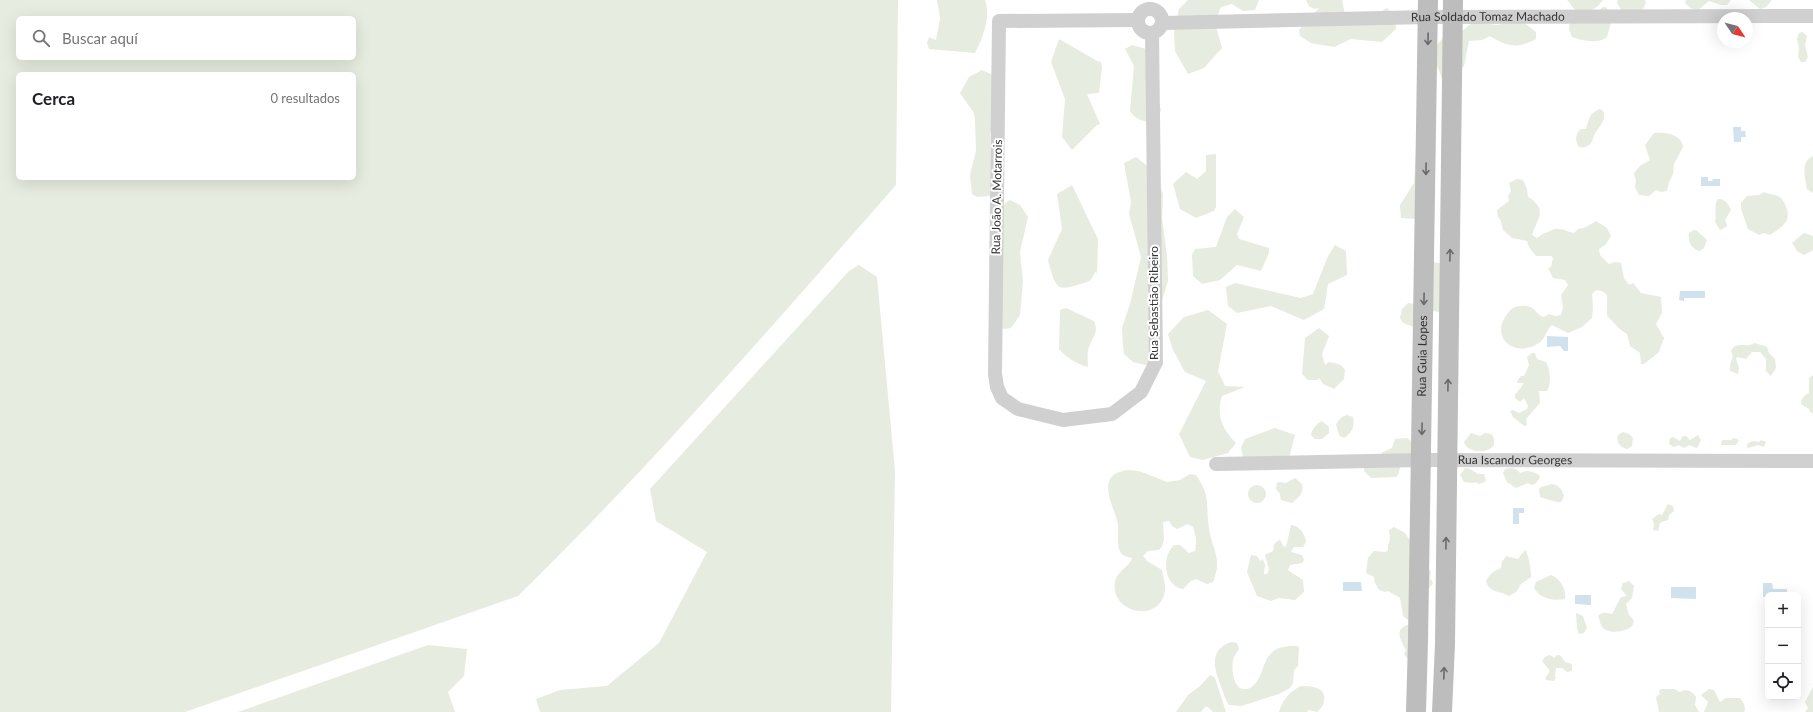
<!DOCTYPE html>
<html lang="es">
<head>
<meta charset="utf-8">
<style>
  body { margin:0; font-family:Lato,sans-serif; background:#f6f6f6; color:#202124 }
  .controls { position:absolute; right:12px; bottom:12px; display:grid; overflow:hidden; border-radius:6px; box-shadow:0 4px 16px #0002 }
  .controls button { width:36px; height:36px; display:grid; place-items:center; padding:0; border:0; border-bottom:1px solid #e0e0e0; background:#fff; color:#202124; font:20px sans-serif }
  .compass { position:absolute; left:1717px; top:12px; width:36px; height:36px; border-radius:50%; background:#fff; box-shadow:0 4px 16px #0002; rotate:125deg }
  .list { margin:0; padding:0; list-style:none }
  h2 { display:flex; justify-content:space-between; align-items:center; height:52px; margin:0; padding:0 16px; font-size:17px }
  h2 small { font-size:13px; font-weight:400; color:#757577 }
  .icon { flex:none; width:22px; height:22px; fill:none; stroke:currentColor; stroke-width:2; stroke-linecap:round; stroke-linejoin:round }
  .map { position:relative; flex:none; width:1813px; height:712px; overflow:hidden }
  .search { position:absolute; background:#fff; box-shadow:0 4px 16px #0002; left:16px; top:16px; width:340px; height:44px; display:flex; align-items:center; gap:10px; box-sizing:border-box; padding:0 14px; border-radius:6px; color:#757577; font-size:15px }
  .panel { position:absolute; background:#fff; box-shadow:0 4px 16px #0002; left:16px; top:72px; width:340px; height:108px; border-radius:6px }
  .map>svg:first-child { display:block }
</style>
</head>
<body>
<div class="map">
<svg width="1813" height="712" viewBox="0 0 1813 712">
  <rect width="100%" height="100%" fill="#fff"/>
  <path fill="#e6ecdf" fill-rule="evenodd" d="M 0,0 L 898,0 L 896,185 C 773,325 651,466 518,596 L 185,712 L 0,712 ZM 18,18 L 354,18 L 354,58 L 18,58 ZM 18,74 L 354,74 L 354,178 L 18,178 Z
    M 937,0 L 985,0 C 991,17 983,38 975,53 L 929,49 L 927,43 L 929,37 L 936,40 L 940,18 Z
    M 1188,0 L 1259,0 L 1255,10 L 1243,11 L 1232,4 L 1221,7 L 1215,23 L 1222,48 L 1204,68 L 1188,74 L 1175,51 L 1174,32 L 1179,9 Z
    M 1306,0 L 1342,0 L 1346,20 L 1363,23 L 1387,8 L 1395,17 L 1396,29 L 1382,42 L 1351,39 L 1334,47 L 1311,43 L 1300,36 L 1299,30 L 1319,8 L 1314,9 L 1309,6 Z
    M 1567,0 L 1603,0 C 1597,9 1583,18 1573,8 C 1571,5 1570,2 1567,0 Z
    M 1618,0 L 1645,0 L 1646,3 L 1643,9 L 1636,13 L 1622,11 L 1617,3 Z
    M 1686,0 L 1731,0 L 1727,5 L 1721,5 L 1709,1 L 1698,10 L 1692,9 L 1685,3 Z
    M 1749,0 L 1772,0 L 1766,7 L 1760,9 Z
    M 1603,7 L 1606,7 L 1612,19 L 1607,37 C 1599,44 1582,41 1572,37 L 1569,29 L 1570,19 L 1596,13 Z
    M 1521,20 L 1536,32 L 1536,39 C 1517,49 1508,47 1490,36 L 1482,40 L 1469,41 L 1464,66 L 1449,81 L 1443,81 L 1434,58 L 1435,47 L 1443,38 L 1455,37 L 1473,22 L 1497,25 Z
    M 1802,32 L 1807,36 L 1805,45 L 1808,57 L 1805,62 L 1801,62 L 1798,57 L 1799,48 L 1797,39 L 1799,33 Z
    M 1059,39 L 1099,62 L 1101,62 L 1102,67 L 1099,93 L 1087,94 L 1100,124 L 1097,125 L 1072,150 L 1062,137 L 1065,99 L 1051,62 Z
    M 1132,45 L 1150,50 L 1155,91 L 1161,110 L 1157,121 C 1147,124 1135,120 1130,111 L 1134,66 L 1125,49 Z
    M 982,70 L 993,75 L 994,121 L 990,133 L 990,196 L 977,197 L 972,194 L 970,175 L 976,151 L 975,119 L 974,113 L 960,93 L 969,77 Z
    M 1600,109 L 1602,110 C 1609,118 1598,128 1594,135 C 1593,138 1593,141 1590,144 C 1587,147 1583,148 1579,147 C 1575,142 1575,133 1581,129 L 1586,129 C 1589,119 1589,113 1600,109 Z
    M 1654,133 C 1664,132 1682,134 1683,147 L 1674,164 L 1673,174 L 1669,182 L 1667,191 L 1661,192 L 1656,190 L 1649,196 L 1639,195 L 1635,187 L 1636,181 L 1634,173 L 1640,166 L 1650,160 L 1645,145 Z
    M 1416,150 L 1423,216 L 1414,219 L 1401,218 L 1400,205 L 1414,183 Z
    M 1216,154 L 1216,207 L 1214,211 L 1196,218 L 1180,209 L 1173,184 L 1186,172 L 1197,179 L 1206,171 L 1206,155 Z
    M 1813,156 L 1813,193 L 1807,189 C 1805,178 1800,162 1813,156 Z
    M 1136,157 L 1155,172 L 1163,194 L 1162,218 L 1167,256 L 1168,281 L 1161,304 L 1156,362 L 1145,365 L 1133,362 L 1124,354 L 1123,346 L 1122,328 L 1130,304 L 1141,257 L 1129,214 L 1131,202 L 1124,163 Z
    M 1517,179 L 1523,180 L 1527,189 L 1528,197 C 1549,210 1537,219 1532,235 L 1537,238 L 1544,233 C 1549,233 1551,229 1555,229 C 1563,228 1567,232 1574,233 L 1578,229 L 1584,228 L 1596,221 L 1607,228 L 1611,236 L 1606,244 L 1599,249 L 1600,255 L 1609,264 L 1615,262 L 1621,263 L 1624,278 L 1629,285 L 1633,283 L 1641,293 L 1661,297 L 1662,313 L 1656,324 L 1664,338 L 1659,352 L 1644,364 L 1641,364 L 1640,353 L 1630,346 L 1627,334 C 1618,329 1614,322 1607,316 L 1607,295 L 1602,291 L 1596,290 L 1592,294 C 1593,302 1593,311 1592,318 L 1582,327 L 1568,333 L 1552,325 C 1546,330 1546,338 1539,343 C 1515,359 1488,337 1508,313 C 1511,309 1515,306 1520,306 C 1536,304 1535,315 1544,317 L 1549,314 L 1555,316 L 1561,315 L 1563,307 L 1561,295 L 1568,285 L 1565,280 L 1553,278 L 1548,268 L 1551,267 L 1553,258 L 1551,256 L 1536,256 L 1529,247 L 1527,241 L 1512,238 L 1503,230 L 1501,221 L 1498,217 L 1497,210 L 1509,201 L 1508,196 L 1511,191 L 1509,183 Z
    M 1072,185 L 1098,239 L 1097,274 L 1096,271 L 1090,281 C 1058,291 1057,294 1048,260 L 1062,229 L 1057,194 Z
    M 1764,192 C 1769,195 1774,194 1778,196 C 1783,199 1785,204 1787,209 C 1791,223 1780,228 1770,235 L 1764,233 L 1759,235 L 1748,229 L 1741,209 L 1741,203 L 1747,196 L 1759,195 Z
    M 1718,199 C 1724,198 1729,204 1731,210 L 1725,220 L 1727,225 L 1726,227 L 1720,230 L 1715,222 C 1717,214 1713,207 1718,199 Z
    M 1010,200 L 1020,205 L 1028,217 L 1020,252 L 1023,281 L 1020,315 L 1011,328 L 1005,329 L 993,326 L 1003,209 L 1005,203 Z
    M 1235,209 L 1244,217 L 1237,234 L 1239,239 L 1269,248 L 1269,253 L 1261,271 L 1237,265 L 1220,280 L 1202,284 L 1193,276 L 1192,255 L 1195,249 L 1216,247 L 1227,217 Z
    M 1694,230 L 1696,230 L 1707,240 L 1704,248 L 1700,251 C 1691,249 1688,242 1689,233 Z
    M 1804,233 L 1813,236 L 1813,250 L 1804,255 L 1797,251 L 1792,243 Z
    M 1335,245 L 1346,251 L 1347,275 L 1328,284 L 1324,309 L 1304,320 L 1271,306 L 1237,313 L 1228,306 L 1226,287 L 1235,283 L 1301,298 L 1313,294 L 1328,256 Z
    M 1432,262 L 1445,264 L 1441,310 L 1439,312 L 1430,310 L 1414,327 L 1403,323 L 1400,318 L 1402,309 L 1408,303 L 1414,304 Z
    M 859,265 L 877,277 L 895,471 L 891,712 L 540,712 L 536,699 L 560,690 L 607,686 L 659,643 L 707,552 L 656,521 L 650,489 L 849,271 Z
    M 1066,308 L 1094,321 C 1100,335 1090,338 1088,351 C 1087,356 1088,362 1088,367 C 1076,364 1067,358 1059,349 L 1060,310 Z
    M 1208,310 L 1227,324 L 1218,371 L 1225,386 L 1245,387 L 1222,396 C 1216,415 1222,429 1236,443 L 1228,453 L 1203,460 L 1190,457 L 1179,434 L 1206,381 L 1185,372 L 1173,350 L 1168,334 L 1184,317 Z
    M 1319,328 L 1329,336 L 1322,354 L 1325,365 L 1329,362 C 1335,363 1342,364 1345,370 L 1344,379 L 1334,389 L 1323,384 L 1319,378 L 1318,380 L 1308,380 L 1302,374 L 1305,338 Z
    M 1755,343 L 1767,347 L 1769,353 L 1775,359 L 1776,368 L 1771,376 L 1766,371 L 1766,359 L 1760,352 L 1752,352 L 1746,359 L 1737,357 L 1736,359 L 1739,368 L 1738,374 L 1730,371 L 1730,365 L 1733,356 L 1731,351 C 1738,340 1744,349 1755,343 Z
    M 1532,353 L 1535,353 L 1537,359 L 1546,362 C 1550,370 1552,382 1547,391 L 1539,391 L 1540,403 L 1526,419 L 1527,425 L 1524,426 L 1513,417 L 1510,411 L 1513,410 L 1519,413 L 1527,409 L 1528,406 L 1524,398 L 1520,402 L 1515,398 L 1515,395 L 1524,383 L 1518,383 L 1517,381 L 1521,376 L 1524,376 L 1529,365 L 1527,357 Z
    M 1813,375 L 1813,414 L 1809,411 L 1809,409 L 1801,404 C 1801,398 1804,396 1809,393 L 1809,378 Z
    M 1347,415 L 1353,417 C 1355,426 1352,433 1344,438 L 1339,435 L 1336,424 L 1342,417 Z
    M 1322,421 L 1329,427 L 1329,433 L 1322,439 L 1315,439 L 1311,435 C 1312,429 1317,423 1322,421 Z
    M 1275,428 L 1295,435 L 1289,458 L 1244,461 L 1241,448 L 1245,439 Z
    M 1623,432 L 1629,434 L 1633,438 L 1632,446 L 1627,449 C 1620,447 1616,443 1618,435 Z
    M 1471,433 L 1480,436 L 1485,433 L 1491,434 L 1493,436 C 1494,439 1495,443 1493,446 C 1487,454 1467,453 1464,442 Z
    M 1698,435 L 1701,440 L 1697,448 L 1689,445 L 1684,448 L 1679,445 L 1674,447 L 1669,444 L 1670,438 L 1673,437 L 1680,441 L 1683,436 L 1686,436 L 1690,440 Z
    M 1407,438 L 1412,442 L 1413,451 L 1401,464 L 1398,475 L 1396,477 L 1371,478 L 1364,471 L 1364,468 L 1383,452 L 1392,448 L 1395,439 Z
    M 1734,438 L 1739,440 L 1736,445 L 1721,445 L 1722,440 L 1731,440 Z
    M 1761,440 L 1766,442 L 1764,447 L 1758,445 L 1748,448 L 1747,446 L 1748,443 L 1753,441 L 1759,442 Z
    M 1465,468 L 1470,469 L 1478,474 L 1484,474 L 1486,480 L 1485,482 L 1479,484 L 1476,482 L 1473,483 L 1464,482 L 1460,475 Z
    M 1511,468 L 1516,469 L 1520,473 C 1527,470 1533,471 1539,475 L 1540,478 L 1535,484 L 1531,485 L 1528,483 L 1516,488 L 1507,482 L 1503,473 L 1505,469 Z
    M 1127,470 L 1139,471 L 1167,482 L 1180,480 L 1190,474 L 1196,475 C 1212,499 1205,503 1209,528 C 1212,550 1223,558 1213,582 L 1207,584 L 1196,579 L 1191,581 L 1183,589 C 1164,586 1161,557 1174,545 L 1180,545 L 1189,553 L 1195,551 C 1197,543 1196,535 1193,527 L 1188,524 L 1177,529 L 1172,526 L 1169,521 L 1163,522 L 1164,540 L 1162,546 L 1159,550 L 1148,551 L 1143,556 L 1147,561 L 1162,570 C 1163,576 1166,585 1165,591 C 1159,625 1110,612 1115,583 C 1116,571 1129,568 1132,558 C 1128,557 1123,556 1121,553 C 1116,546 1119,533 1118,524 C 1116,512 1099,484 1115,474 C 1118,472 1123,471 1127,470 Z
    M 1295,478 L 1302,484 C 1304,494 1299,497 1292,503 L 1281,500 L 1280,494 L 1276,489 L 1277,483 L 1280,482 L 1286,483 Z
    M 1552,484 C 1560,485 1562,490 1564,496 L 1561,502 C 1558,503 1543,498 1540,497 L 1539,489 L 1541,487 Z
    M1248 494a9 9 0 1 1 18 0a9 9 0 1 1-18 0Z
    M 1668,504 L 1673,506 L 1674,511 L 1669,515 L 1668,520 C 1658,523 1661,521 1658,531 L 1653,530 L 1654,524 L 1652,519 L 1659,514 L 1662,515 Z
    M 1291,525 C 1299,525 1305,534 1306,542 L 1303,547 L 1294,547 L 1291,552 L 1302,555 L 1304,560 L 1302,563 L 1290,565 L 1288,570 L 1303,580 L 1304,592 L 1295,600 L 1279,598 L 1271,601 L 1257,596 L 1247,572 L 1251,555 L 1257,556 L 1260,561 L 1263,559 L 1265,565 L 1264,574 L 1267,574 L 1269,569 L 1265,555 L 1273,551 L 1274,544 L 1279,540 L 1281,541 L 1283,546 L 1286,547 Z
    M 1394,527 L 1405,533 L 1431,572 L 1430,578 L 1433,583 L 1429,588 L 1428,607 L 1414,619 L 1408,620 L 1403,616 L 1400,598 L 1388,591 L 1385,592 L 1379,590 L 1375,583 L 1374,577 L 1366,573 L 1368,558 L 1374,551 L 1386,552 L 1388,550 L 1388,545 L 1390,539 L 1389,530 Z
    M 1525,550 C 1529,555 1531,570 1531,577 L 1521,584 L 1516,592 L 1509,596 C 1501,591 1489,593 1486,581 C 1489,575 1494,570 1501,568 L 1502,562 L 1506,556 L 1518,559 Z
    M 1551,575 C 1560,578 1567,590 1565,599 C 1552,601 1541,599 1534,588 L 1536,582 Z
    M 1629,581 L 1634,586 L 1632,598 L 1626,604 L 1629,615 C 1646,628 1612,637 1603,628 C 1600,625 1600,620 1598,616 C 1602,611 1607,613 1612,614 L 1621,597 L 1627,596 L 1621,589 L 1623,583 Z
    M 1576,613 L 1583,616 L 1587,628 L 1584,633 L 1579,634 L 1577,628 Z
    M 1411,624 L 1408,659 L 1404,654 L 1406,650 C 1401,640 1392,628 1411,624 Z
    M 1231,642 L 1237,643 L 1239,649 C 1237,652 1234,656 1233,660 C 1231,670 1234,695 1250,688 C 1267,679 1259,651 1284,647 C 1290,646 1293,645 1299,647 L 1298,666 L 1294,670 L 1293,683 L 1290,688 L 1279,694 L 1241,706 L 1229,705 C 1224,698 1223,690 1219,681 C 1213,665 1211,649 1231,642 Z
    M 428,645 L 467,649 L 464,676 L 448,692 L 455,712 L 238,712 Z
    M 1550,655 L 1554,658 L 1557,655 L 1560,655 L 1565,662 L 1572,664 L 1572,671 L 1567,672 L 1562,668 L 1556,668 L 1555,677 L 1556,678 L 1554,681 L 1546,680 L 1546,677 L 1550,671 L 1542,661 L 1545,657 Z
    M 1210,675 L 1215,678 L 1226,712 L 1213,712 L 1208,707 L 1205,707 L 1201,712 L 1176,712 L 1188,695 L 1200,686 Z
    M 1301,686 C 1311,686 1327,687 1324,701 C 1323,706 1321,709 1317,712 L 1309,710 L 1307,712 L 1279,712 C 1283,699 1289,692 1301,686 Z
    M 1813,687 L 1813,712 L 1805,712 L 1808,708 L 1805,702 Z
    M 1661,689 L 1674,689 L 1680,692 C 1686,688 1692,691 1696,697 L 1695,705 L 1699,712 L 1659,712 L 1656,697 L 1660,694 L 1659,691 Z
    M 1709,689 L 1714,690 L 1720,702 L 1726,698 L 1740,698 L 1744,704 L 1745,710 L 1744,712 L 1704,712 L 1708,702 L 1701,695 Z"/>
  <path fill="#cfe2ee" d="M 1733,127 L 1741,127 L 1741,131 L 1745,131 L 1746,137 L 1741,137 L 1741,142 L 1734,142 Z
    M 1701,177 L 1708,177 L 1708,181 L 1712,181 L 1713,179 L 1720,179 L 1720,186 L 1701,186 Z
    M 1680,291 L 1705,291 L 1705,298 L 1684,298 L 1684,301 L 1679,300 Z
    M 1547,336 L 1568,337 L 1568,351 L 1564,351 L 1560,346 L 1547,347 Z
    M 1513,508 L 1524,508 L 1524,513 L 1519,513 L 1519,524 L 1513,524 Z
    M 1343,582 L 1361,582 L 1362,591 L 1343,591 Z
    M 1763,583 L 1772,583 L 1773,589 L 1787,589 L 1787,595 L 1768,595 L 1768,597 L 1763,597 Z
    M 1671,587 L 1696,587 L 1696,599 L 1671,598 Z
    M 1575,595 L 1591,595 L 1591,605 L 1575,604 Z"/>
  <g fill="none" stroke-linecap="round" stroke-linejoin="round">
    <g stroke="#d0d0d0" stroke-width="14">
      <circle cx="1150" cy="21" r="12"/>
      <path d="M 1138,20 L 999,21 L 995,374 L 997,387 L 1002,398 L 1018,409 L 1063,420 L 1112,414 L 1141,392 L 1156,362 L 1152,33"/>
      <path id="s1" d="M 1163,23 L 1428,17 L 1813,16"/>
      <path id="s2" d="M 1216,464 L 1421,460 L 1813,461"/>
    </g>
    <g stroke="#bdbdbd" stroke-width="20">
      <path id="s3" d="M 1416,712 L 1418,641 L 1428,0"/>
      <path d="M 1442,712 L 1445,644 L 1453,0"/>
    </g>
  </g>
  <defs><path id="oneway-shaft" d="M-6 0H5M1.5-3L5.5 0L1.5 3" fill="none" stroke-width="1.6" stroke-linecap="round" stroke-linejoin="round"/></defs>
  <g stroke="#6a6a6a">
    <use href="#oneway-shaft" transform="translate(1428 39) rotate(91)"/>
    <use href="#oneway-shaft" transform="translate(1426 169) rotate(91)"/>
    <use href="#oneway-shaft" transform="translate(1450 255) rotate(-89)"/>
    <use href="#oneway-shaft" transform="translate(1424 299) rotate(91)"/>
    <use href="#oneway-shaft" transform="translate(1448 385) rotate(-89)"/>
    <use href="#oneway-shaft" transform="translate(1422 429) rotate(91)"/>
    <use href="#oneway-shaft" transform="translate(1446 543) rotate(-89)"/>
    <use href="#oneway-shaft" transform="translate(1444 673) rotate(-88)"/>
  </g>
  <g text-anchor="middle" stroke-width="4" stroke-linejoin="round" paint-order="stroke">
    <g font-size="12" fill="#333" stroke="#fff">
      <text dy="4" stroke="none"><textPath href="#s1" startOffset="325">Rua Soldado Tomaz Machado</textPath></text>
      <text transform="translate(997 197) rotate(-89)" y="4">Rua João A. Motarrois</text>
      <text transform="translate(1154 303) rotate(-90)" y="4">Rua Sebastião Ribeiro</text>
      <text dy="4" stroke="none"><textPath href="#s3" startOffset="356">Rua Guia Lopes</textPath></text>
      <text dy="4" stroke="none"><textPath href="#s2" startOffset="299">Rua Iscandor Georges</textPath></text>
    </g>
  </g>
</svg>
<div class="controls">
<button>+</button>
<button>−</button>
<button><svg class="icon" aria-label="locate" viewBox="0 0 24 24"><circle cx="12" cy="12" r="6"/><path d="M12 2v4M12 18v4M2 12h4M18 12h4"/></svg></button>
</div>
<svg class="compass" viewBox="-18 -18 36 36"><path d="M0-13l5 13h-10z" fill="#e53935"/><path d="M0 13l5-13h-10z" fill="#757577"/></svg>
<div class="search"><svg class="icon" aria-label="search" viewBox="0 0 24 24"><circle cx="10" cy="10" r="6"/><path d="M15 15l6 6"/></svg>Buscar aquí</div>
<section class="panel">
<h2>Cerca<small>0 resultados</small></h2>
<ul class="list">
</ul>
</section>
</div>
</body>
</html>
